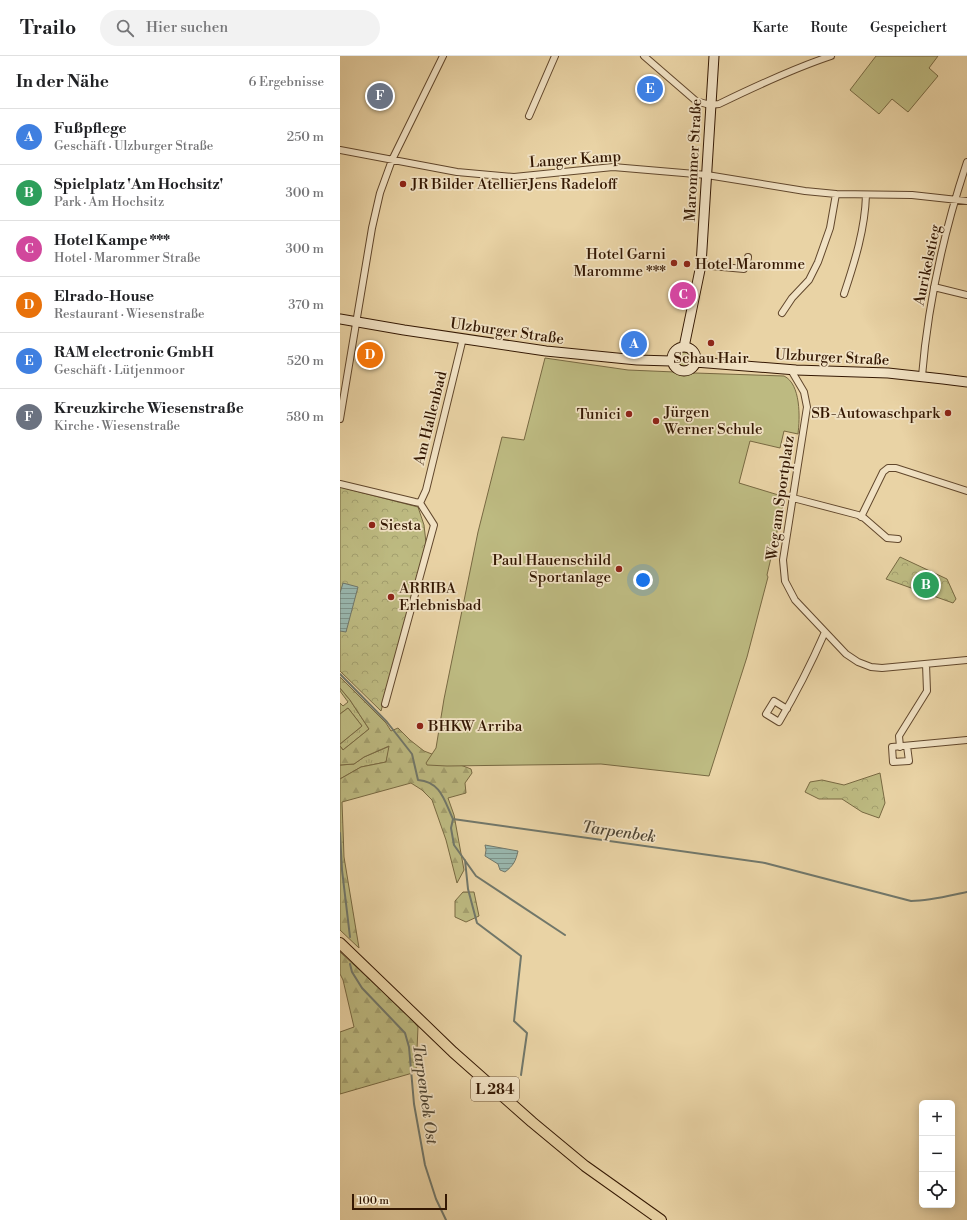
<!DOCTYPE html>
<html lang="de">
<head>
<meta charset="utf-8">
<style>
  body { margin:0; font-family:"Libre Bodoni",serif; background:#f2f2f2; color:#202124 }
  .controls { position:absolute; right:12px; bottom:12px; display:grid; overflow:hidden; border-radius:6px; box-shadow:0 2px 10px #0003 }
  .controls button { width:36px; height:36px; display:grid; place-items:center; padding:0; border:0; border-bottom:1px solid #e0e0e0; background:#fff; color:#202124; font:20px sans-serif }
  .scale { position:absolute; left:12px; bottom:10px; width:95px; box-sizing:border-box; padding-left:4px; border:2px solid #341803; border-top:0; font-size:11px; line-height:14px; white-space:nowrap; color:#341803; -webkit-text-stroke:3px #f1e2c4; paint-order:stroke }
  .you { position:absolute; left:303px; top:524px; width:14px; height:14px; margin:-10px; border:3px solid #fff; border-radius:50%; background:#1a73e8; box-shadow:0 0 0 6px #1a73e833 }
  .badge { display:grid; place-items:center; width:26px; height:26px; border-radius:50%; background:#8f2418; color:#fff; font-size:13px; font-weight:700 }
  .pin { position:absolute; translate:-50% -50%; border:2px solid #fff; box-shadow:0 1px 4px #0006 }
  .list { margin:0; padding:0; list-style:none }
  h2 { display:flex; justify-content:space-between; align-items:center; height:52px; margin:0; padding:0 16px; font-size:17px }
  h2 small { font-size:13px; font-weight:400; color:#757577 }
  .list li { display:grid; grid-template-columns:26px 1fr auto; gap:12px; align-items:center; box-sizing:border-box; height:56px; padding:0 16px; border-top:1px solid #e0e0e0 }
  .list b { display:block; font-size:15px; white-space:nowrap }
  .list p { margin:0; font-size:13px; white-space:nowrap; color:#757577 }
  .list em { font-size:13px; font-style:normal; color:#757577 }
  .icon { flex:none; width:22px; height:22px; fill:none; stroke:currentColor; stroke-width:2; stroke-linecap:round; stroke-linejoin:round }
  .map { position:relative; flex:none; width:627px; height:1164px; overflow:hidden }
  header { display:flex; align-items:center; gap:24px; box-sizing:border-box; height:56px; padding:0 20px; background:#fff; border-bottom:1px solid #e0e0e0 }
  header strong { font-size:19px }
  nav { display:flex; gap:22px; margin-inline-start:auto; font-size:14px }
  .search { width:280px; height:36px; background:#f2f2f2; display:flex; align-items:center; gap:10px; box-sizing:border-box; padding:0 14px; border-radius:22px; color:#757577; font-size:15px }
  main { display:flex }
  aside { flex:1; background:#fff }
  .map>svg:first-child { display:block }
</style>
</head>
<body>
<header>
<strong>Trailo</strong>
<div class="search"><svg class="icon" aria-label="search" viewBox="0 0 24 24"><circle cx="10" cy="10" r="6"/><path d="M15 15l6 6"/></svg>Hier suchen</div>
<nav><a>Karte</a><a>Route</a><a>Gespeichert</a></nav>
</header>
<main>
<aside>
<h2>In der Nähe<small>6 Ergebnisse</small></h2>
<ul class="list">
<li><span class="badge" style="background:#3f7fe0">A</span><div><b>Fußpflege</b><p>Geschäft · Ulzburger Straße</p></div><em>250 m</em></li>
<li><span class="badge" style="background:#2e9e5b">B</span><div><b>Spielplatz 'Am Hochsitz'</b><p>Park · Am Hochsitz</p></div><em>300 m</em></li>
<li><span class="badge" style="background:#d1479c">C</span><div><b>Hotel Kampe ***</b><p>Hotel · Marommer Straße</p></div><em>300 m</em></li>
<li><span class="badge" style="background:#e8710a">D</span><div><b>Elrado-House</b><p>Restaurant · Wiesenstraße</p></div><em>370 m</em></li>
<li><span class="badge" style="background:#3f7fe0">E</span><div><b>RAM electronic GmbH</b><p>Geschäft · Lütjenmoor</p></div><em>520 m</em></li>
<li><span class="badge" style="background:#6b7280">F</span><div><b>Kreuzkirche Wiesenstraße</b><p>Kirche · Wiesenstraße</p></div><em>580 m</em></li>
</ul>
</aside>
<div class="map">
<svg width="627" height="1164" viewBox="0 0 627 1164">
  <defs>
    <pattern id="grass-tufts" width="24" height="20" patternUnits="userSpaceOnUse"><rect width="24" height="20" fill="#bdba81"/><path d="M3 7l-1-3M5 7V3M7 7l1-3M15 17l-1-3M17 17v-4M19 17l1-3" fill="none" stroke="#a39f6e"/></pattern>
    <pattern id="forest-firs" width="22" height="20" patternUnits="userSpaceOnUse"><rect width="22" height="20" fill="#bdba81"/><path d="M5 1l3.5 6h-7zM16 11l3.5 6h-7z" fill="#a39f6e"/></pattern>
    <pattern id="park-crowns" width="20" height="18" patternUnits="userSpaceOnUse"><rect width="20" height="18" fill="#bdba81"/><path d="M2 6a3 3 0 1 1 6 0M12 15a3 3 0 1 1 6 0" fill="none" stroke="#a39f6e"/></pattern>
    <pattern id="water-rules" width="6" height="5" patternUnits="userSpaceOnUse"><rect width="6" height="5" fill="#99b7ae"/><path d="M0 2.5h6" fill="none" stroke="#7e948b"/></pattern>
  </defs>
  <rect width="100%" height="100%" fill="#e9d3a5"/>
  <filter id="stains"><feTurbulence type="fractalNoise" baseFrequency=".005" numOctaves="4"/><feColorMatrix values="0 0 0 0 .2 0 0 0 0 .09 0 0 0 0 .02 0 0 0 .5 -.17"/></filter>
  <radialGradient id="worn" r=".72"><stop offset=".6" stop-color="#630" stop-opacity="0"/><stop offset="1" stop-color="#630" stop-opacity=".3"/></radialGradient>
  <path fill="url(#grass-tufts)" stroke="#786942" d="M337 303a7 7 0 1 1 14 0a7 7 0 1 1-14 0Z
    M 0,632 L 10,644 L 29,673 L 3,694 L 0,690 L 0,688 L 22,670 L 8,652 L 0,658 L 0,647 L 3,650 L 8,646 L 0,635 Z
    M 50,690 L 46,706 L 21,711 L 0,723 L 0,709 L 14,708 L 24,701 Z"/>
  <path fill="url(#forest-firs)" stroke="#786942" d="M 0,621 L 46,667 L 51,675 L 58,672 L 70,684 L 84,695 L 131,713 L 132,717 L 125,727 L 126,737 L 108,742 L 114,759 L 124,814 L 117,827 L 106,784 L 92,744 L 82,734 L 71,727 L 2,746 L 4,801 L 19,892 L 0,874 L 0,723 L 21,711 L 46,706 L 49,690 L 24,701 L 14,708 L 0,709 L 0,690 L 3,694 L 29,673 L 10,644 L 0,632 Z
    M 123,836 L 134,836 L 139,860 L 126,866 L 115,861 L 115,845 Z
    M 0,896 L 69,960 L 78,971 L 76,1016 L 0,1038 L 0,976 L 14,971 L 3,924 L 0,918 Z"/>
  <path fill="url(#park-crowns)" stroke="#786942" d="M 0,431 L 78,451 L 84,469 L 86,487 L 41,655 L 0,615 Z
    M 560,501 L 607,523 L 616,543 L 613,547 L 546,523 Z
    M 540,717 L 545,747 L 539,762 L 522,756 L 502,743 L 479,743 L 465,736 L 470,726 L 482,724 L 504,729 Z"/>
  <path fill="#bdba81" stroke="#786942" d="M 536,0 L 598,0 L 589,12 L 598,20 L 568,56 L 552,43 L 539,58 L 510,34 Z
    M 205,302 L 288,314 L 335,316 L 345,319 L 355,317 L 444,320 C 461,328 460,362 458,378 L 444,375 L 440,392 L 410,385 L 399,427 L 445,441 L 427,519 L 428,521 L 407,601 L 369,720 L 261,708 L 107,710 L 87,709 L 86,707 L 96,692 L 104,643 L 138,476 L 162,381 L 184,384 Z
    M 8,652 L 22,670 L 0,688 L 0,658 Z"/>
  <path fill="url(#water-rules)" stroke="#71776a" d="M 3,527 L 18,531 L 6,576 L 0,575 L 0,537 Z
    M 145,789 L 178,795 C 176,805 173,810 165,816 L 160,814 L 158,808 L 145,800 L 146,794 Z"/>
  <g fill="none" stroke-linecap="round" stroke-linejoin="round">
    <path stroke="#71776a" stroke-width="2" d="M 0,618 L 47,666 L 72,698 L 78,724 C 101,726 104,744 113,763 L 425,807 L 571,845 C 590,845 608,840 627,836
      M 113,763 L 111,772 L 114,789 L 136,820 L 225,879
      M 0,777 L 2,814 L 10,881
      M 125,804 L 128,833 L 137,867 L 181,900 L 174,965 L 187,977 L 181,1019
      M 10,908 L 12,916 L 22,932 L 65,977 L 69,991 L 74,1048 L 85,1109 L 96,1143 L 106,1164"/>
    <g stroke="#61472c" stroke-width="8">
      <path id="street" d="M 304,0 L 356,45 L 370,49 L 379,48 C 416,30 452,13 491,0
        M 189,60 L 215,0
        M 0,94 L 117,116 L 174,121 L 273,111 L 367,119 L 465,135 L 496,138 L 572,139 L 627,145
        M 361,209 L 404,213 L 407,208 L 408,201
        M 594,231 L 627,239
        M 504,238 C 515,205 525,173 526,139
        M 442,257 L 452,242 L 469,224 L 478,206 L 490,172 L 496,138
        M 451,314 L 464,336 L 467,351 L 443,504 L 445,525 L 455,544 L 506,598 L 518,606 L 531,611 L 542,612 L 627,604
        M 582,320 C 588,247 604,175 627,106
        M 0,363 L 32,172 L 40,137 L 52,104 L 103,0
        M 0,428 L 75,446 L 80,447 L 86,434 L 123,282
        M 453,442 L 518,459 L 524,462 L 547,482 L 558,483
        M 521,461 L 543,416 L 548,412 L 556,412 L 627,435
        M 45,648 L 94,469 L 80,447
        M 447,653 L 434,645 L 426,658 L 439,666 C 457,636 471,608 485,576
        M 567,690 L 569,705 L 553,706 L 552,691 L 627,684
        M 560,691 L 559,680 L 587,635 L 586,608"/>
    </g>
    <g stroke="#341803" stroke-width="11">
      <path id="secondary" d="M 0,263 L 64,274 L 206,295 L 297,304 L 331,305
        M 344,291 L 361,209 L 374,0
        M332 303a12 12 0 1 1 24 0a12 12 0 1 1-24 0Z
        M 355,306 L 456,314 L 548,317 L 603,323 L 627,326"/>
    </g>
    <g stroke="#341803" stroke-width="12">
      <path id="primary" d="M 0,887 L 113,996 L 192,1066 L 245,1110 L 321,1164"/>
    </g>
    <use href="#street" stroke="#f1e2c4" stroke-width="6"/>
    <use href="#secondary" stroke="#f1e2c4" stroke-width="9"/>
    <use href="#primary" stroke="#e9d3a5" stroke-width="10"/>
  </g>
  <g fill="#8f2418" stroke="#f1e2c4" stroke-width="1.5">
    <circle cx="63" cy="128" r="4"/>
    <circle cx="334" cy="207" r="4"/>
    <circle cx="347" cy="208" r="4"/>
    <circle cx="371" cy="287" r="4"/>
    <circle cx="608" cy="357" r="4"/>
    <circle cx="289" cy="358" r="4"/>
    <circle cx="316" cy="365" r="4"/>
    <circle cx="32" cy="469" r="4"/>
    <circle cx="279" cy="513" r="4"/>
    <circle cx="51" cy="541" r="4"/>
    <circle cx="80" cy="670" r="4"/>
  </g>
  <g text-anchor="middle" stroke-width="3.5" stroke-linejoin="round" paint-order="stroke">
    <rect fill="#f1e2c4" stroke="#6d553d" stroke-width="1" x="131" y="1021" width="48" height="24" rx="3"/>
    <g font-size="14" font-weight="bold" fill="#341803">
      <text x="155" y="1038">L 284</text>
    </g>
    <g font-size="15" fill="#341803" stroke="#f1e2c4">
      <text transform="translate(235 103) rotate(-4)" y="5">Langer Kamp</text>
      <text transform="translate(353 104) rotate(-87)" y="5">Marommer Straße</text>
      <text transform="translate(587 209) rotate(-78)" y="5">Aurikelstieg</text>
      <text transform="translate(167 275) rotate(8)" y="5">Ulzburger Straße</text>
      <text transform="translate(492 301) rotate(3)" y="5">Ulzburger Straße</text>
      <text transform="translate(90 362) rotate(-76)" y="5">Am Hallenbad</text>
      <text transform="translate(440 442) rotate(-82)" y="5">Weg am Sportplatz</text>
    </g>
    <g font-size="15" fill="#341803" stroke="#f1e2c4" text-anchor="start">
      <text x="71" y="133">JR Bilder AtellierJens Radeloff</text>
      <text x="326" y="203" text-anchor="end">Hotel Garni<tspan x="326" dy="17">Maromme ***</tspan></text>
      <text x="355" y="213">Hotel Maromme</text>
      <text x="371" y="307" text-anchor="middle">Schau Hair</text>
      <text x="324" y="361">Jürgen<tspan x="324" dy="17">Werner Schule</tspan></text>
      <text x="600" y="362" text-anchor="end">SB-Autowaschpark</text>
      <text x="281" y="363" text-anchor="end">Tunici</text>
      <text x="40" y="474">Siesta</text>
      <text x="271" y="509" text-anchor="end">Paul Hauenschild<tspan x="271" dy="17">Sportanlage</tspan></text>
      <text x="59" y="537">ARRIBA<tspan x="59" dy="17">Erlebnisbad</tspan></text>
      <text x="88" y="675">BHKW Arriba</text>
    </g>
    <g font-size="16" font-style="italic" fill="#524836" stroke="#f1e2c4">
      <text transform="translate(279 775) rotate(8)" y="6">Tarpenbek</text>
      <text transform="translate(86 1038) rotate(82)" y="6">Tarpenbek Ost</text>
    </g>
  </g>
  <rect width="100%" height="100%" filter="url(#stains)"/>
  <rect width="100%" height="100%" fill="url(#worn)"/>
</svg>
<div class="controls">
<button>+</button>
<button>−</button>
<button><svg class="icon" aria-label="locate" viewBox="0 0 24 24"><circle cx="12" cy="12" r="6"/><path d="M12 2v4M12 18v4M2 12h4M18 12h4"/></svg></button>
</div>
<div class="scale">100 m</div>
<div class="you"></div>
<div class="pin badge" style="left:294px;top:288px;background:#3f7fe0">A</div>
<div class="pin badge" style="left:586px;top:529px;background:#2e9e5b">B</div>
<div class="pin badge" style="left:343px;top:239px;background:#d1479c">C</div>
<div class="pin badge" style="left:30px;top:299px;background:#e8710a">D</div>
<div class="pin badge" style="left:310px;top:33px;background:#3f7fe0">E</div>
<div class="pin badge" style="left:40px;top:40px;background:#6b7280">F</div>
</div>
</main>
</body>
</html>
